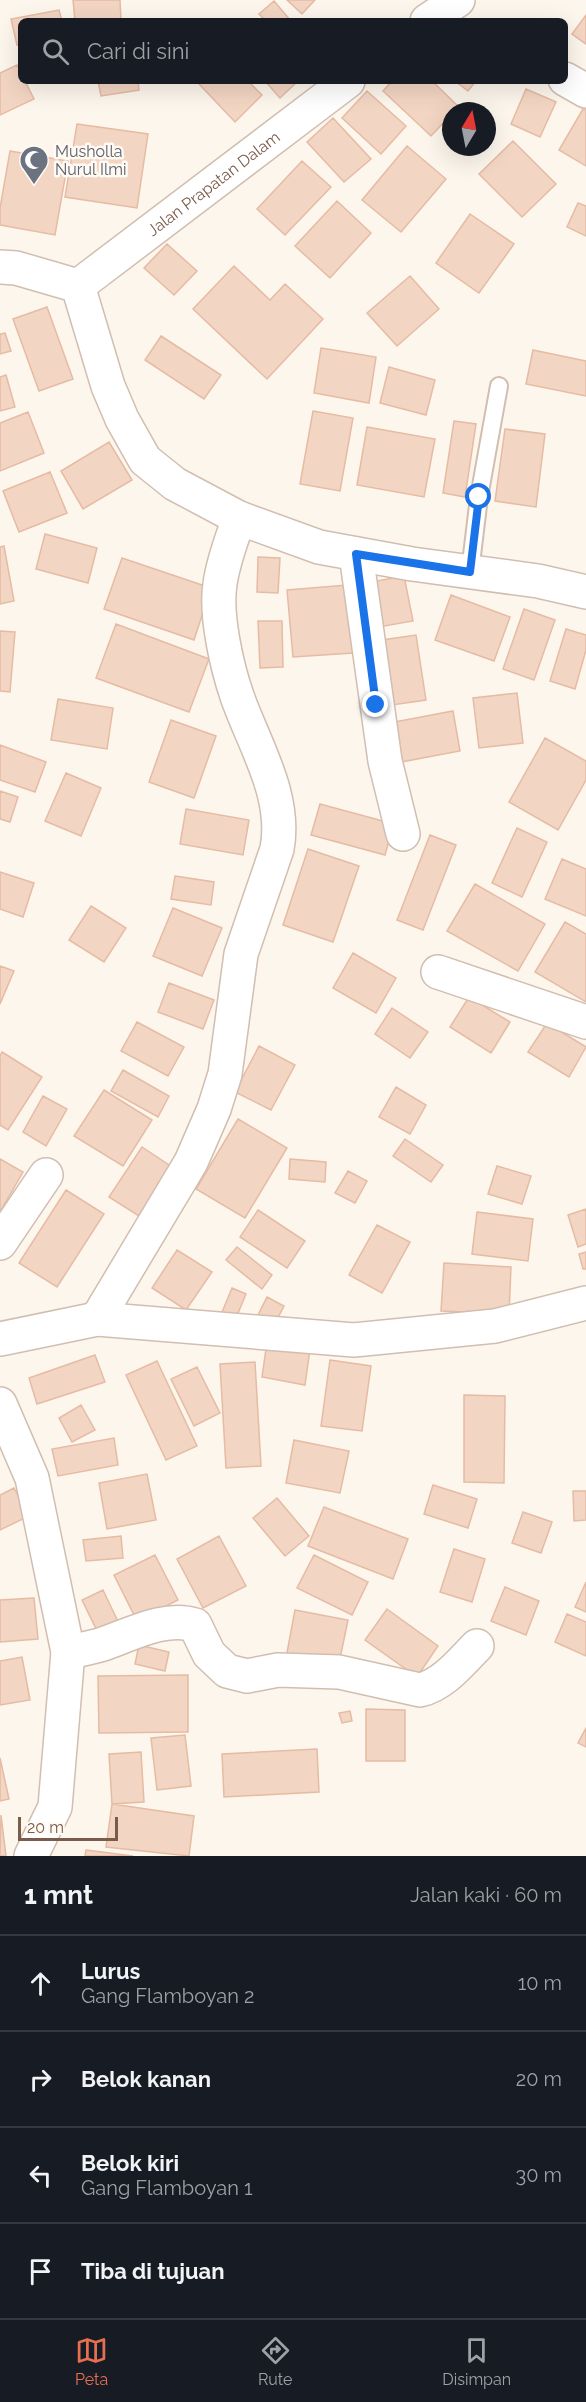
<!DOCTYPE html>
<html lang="id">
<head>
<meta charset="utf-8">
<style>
  body { margin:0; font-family:Raleway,sans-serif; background:#20242c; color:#f1f3f6 }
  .compass { position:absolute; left:442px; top:102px; width:54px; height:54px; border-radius:50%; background:#171b24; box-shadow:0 6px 24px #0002; rotate:10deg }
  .scale { position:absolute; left:18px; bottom:15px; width:100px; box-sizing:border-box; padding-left:6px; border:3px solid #7a5c4d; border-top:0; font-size:16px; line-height:21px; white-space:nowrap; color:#7a5c4d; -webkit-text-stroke:4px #fffaf3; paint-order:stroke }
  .stop { position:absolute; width:18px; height:18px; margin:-14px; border:4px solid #1a73e8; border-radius:50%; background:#fff }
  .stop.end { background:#1a73e8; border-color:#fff; box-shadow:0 2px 6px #0008 }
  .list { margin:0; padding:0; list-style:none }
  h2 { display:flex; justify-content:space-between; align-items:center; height:78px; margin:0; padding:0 24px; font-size:26px }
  h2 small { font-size:20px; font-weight:400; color:#9ea1a6 }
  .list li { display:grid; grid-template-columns:39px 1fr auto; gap:18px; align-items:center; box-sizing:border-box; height:96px; padding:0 24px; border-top:2px solid #363941 }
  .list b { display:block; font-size:22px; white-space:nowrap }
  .list p { margin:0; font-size:20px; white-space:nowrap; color:#9ea1a6 }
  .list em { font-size:20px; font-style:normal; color:#9ea1a6 }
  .icon { flex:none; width:33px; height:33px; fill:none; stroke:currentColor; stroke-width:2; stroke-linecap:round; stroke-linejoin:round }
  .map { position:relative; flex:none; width:586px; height:1856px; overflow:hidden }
  .search { position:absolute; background:#171b24; box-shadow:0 6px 24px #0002; left:18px; right:18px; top:18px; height:66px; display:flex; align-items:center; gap:15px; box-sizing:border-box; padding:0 21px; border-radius:9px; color:#9ea1a6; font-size:22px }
  .sheet { height:462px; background:#171b24 }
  nav { display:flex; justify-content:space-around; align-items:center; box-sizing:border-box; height:84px; border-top:2px solid #363941; background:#171b24; font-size:16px; color:#9ea1a6 }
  nav a { display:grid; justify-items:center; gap:3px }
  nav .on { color:#e76f51 }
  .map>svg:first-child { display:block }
</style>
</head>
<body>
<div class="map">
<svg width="586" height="1856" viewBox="0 0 586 1856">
  <rect width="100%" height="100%" fill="#fdf6ec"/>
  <path fill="#f3d5c3" stroke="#e6bba3" stroke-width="1.5" d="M 73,0 L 120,0 L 121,21 L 75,21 Z
    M 287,0 L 315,0 L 302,14 Z
    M 274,1 L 291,21 L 266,21 L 259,14 Z
    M 59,10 L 62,21 L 21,21 L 21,44 L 17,45 L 11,19 Z
    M 586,15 L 586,44 L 572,34 Z
    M 17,65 L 21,72 L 21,81 L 25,81 L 34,99 L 0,115 L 0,73 Z
    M 98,81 L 138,81 L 139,90 L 101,96 Z
    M 202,81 L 248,81 L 262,95 L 235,122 L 199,84 Z
    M 265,81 L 298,81 L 280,98 Z
    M 392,81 L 432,81 L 459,107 L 455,111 L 451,111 L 451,115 L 431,136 L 383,91 Z
    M 455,81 L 476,81 L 468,91 Z
    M 526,89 L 556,102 L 540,137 L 511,124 Z
    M 367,91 L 406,126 L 381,154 L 342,118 Z
    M 583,109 L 586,110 L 586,166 L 559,150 Z
    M 333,118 L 371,159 L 344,182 L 307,142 Z
    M 77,124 L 148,134 L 137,208 L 65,197 Z
    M 513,141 L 556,184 L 522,217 L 479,174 Z
    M 407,146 L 446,179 L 401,232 L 362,200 Z
    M 10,151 L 68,161 L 55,235 L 0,225 L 0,208 Z
    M 302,161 L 331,187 L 285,235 L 257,209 Z
    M 337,201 L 371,233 L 330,278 L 295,246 Z
    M 578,203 L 586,206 L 586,236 L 567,227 Z
    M 470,214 L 514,244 L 479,293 L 436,263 Z
    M 167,244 L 197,271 L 174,295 L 144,268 Z
    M 234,266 L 270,300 L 285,284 L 323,319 L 267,379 L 193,309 Z
    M 410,276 L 439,309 L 397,346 L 367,313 Z
    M 47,307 L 73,379 L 39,391 L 13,319 Z
    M 5,333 L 11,351 L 0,354 L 0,334 Z
    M 161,336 L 221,375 L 204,399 L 145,360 Z
    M 321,348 L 376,357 L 369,403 L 314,393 Z
    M 533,350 L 586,361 L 586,396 L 526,384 Z
    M 389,367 L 435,380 L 426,415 L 380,403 Z
    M 6,375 L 15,407 L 0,411 L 0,377 Z
    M 313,411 L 353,418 L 340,491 L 300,484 Z
    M 28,412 L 44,453 L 0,471 L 0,423 Z
    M 454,421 L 476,424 L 465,497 L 443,493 Z
    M 367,427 L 435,439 L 424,497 L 357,485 Z
    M 505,429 L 545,434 L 536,507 L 495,501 Z
    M 109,442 L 132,480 L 83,509 L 61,471 Z
    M 50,472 L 67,513 L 19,532 L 3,491 Z
    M 45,534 L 97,548 L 88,583 L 36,569 Z
    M 4,546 L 14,601 L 0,604 L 0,547 Z
    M 258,557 L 280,558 L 278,593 L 257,592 Z
    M 122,558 L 211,588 L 194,640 L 104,609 Z
    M 404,576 L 413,621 L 373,628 L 365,583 Z
    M 347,585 L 353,653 L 293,657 L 287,590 Z
    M 451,595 L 510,617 L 494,661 L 435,640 Z
    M 524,609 L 555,620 L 534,680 L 503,669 Z
    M 258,621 L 282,621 L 283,667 L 260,668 Z
    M 116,624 L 209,659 L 189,712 L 96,678 Z
    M 566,629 L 586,635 L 586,650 L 575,689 L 550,681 Z
    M 0,631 L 15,632 L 10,692 L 0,691 Z
    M 416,635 L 426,700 L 392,705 L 382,640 Z
    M 517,693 L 523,743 L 479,748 L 473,698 Z
    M 58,699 L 113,708 L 107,749 L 51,740 Z
    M 453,711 L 460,751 L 401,762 L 394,722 Z
    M 171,720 L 216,736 L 194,798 L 149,782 Z
    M 545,738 L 586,761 L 586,780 L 558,830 L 509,802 Z
    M 0,745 L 46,762 L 35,792 L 0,780 Z
    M 66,773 L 101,788 L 81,836 L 45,821 Z
    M 0,791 L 18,797 L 10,822 L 0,819 Z
    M 320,804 L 394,824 L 385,855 L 311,835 Z
    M 186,809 L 249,820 L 243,855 L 180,844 Z
    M 517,828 L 547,842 L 522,897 L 492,883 Z
    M 430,835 L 456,845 L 423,930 L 397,920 Z
    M 308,849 L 359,866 L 333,942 L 283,925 Z
    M 562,859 L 586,869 L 586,916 L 545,899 Z
    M 0,872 L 34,883 L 23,917 L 0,909 Z
    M 175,876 L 214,882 L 211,905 L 171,899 Z
    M 475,884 L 545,924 L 518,971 L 447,931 Z
    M 91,906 L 126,928 L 104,962 L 69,940 Z
    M 173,908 L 222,928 L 202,976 L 153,956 Z
    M 565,922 L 586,934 L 586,1002 L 535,972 Z
    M 353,953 L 396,978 L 376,1013 L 333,988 Z
    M 0,966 L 14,971 L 0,1004 Z
    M 169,983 L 214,1000 L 203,1029 L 158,1012 Z
    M 469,997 L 510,1022 L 491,1053 L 450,1027 Z
    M 392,1008 L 428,1032 L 410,1058 L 375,1034 Z
    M 137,1022 L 184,1047 L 168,1076 L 121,1051 Z
    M 547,1023 L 586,1047 L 569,1077 L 528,1052 Z
    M 259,1046 L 295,1065 L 271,1110 L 235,1092 Z
    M 2,1052 L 42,1077 L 8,1130 L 0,1125 L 0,1056 Z
    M 123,1070 L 169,1096 L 158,1117 L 111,1091 Z
    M 396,1087 L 426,1105 L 410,1134 L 379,1117 Z
    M 104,1090 L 152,1120 L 123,1166 L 74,1136 Z
    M 43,1096 L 67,1109 L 46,1146 L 23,1132 Z
    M 238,1119 L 287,1148 L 245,1218 L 196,1189 Z
    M 405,1139 L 443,1165 L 431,1182 L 393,1156 Z
    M 142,1147 L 172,1167 L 139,1216 L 109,1197 Z
    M 0,1159 L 23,1172 L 0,1212 Z
    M 290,1159 L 326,1162 L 325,1182 L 289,1179 Z
    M 497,1166 L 531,1176 L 522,1204 L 488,1194 Z
    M 348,1171 L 367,1181 L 355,1203 L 335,1193 Z
    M 66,1190 L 104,1214 L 57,1287 L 19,1263 Z
    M 586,1209 L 586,1244 L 578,1247 L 568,1215 Z
    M 258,1210 L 305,1241 L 287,1268 L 240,1237 Z
    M 477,1212 L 533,1219 L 528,1261 L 472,1254 Z
    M 377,1225 L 410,1242 L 382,1293 L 349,1275 Z
    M 237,1247 L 272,1275 L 262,1289 L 226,1260 Z
    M 177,1250 L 212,1272 L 186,1310 L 152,1288 Z
    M 586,1252 L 586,1269 L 583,1269 L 579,1254 Z
    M 444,1263 L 511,1267 L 509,1314 L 441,1311 Z
    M 232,1288 L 246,1294 L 234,1323 L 220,1317 Z
    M 267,1297 L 284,1306 L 272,1329 L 255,1321 Z
    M 267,1342 L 310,1349 L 305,1385 L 262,1377 Z
    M 95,1355 L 105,1382 L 37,1404 L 29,1378 Z
    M 330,1360 L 371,1366 L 362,1431 L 321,1426 Z
    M 157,1361 L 197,1446 L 166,1460 L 126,1375 Z
    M 255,1362 L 261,1466 L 226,1468 L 220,1364 Z
    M 197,1367 L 220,1413 L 194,1426 L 171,1379 Z
    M 464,1395 L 505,1396 L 504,1483 L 464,1482 Z
    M 81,1405 L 95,1430 L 72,1442 L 59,1418 Z
    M 114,1438 L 118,1465 L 58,1476 L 52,1449 Z
    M 294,1440 L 349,1451 L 340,1493 L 286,1483 Z
    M 147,1474 L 156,1520 L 107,1529 L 99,1483 Z
    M 433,1485 L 477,1499 L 468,1528 L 424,1514 Z
    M 14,1488 L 29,1516 L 0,1530 L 0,1495 Z
    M 573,1491 L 586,1491 L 586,1520 L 574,1521 Z
    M 277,1498 L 309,1536 L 285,1556 L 253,1518 Z
    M 324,1507 L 408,1539 L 393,1579 L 308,1546 Z
    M 523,1512 L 552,1522 L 541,1553 L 512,1543 Z
    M 121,1536 L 123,1558 L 86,1561 L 83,1540 Z
    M 219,1536 L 246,1586 L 203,1608 L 177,1559 Z
    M 454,1549 L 485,1559 L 472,1602 L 440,1592 Z
    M 155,1555 L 178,1600 L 137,1621 L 114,1575 Z
    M 314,1555 L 368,1582 L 352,1615 L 297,1588 Z
    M 586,1582 L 586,1612 L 575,1607 Z
    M 505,1587 L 539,1601 L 526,1635 L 491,1621 Z
    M 103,1590 L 124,1634 L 103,1643 L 82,1600 Z
    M 34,1598 L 38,1639 L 0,1642 L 0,1600 Z
    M 387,1609 L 438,1646 L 417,1677 L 365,1640 Z
    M 295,1610 L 348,1620 L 338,1668 L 286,1658 Z
    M 567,1614 L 586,1622 L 586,1656 L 555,1642 Z
    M 139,1645 L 169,1652 L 165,1671 L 135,1664 Z
    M 22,1657 L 30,1700 L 0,1705 L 0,1661 Z
    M 188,1675 L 188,1732 L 99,1733 L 98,1676 Z
    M 366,1709 L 405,1710 L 405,1761 L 366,1761 Z
    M 350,1711 L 352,1721 L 342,1723 L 339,1713 Z
    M 586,1728 L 586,1747 L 578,1743 Z
    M 185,1735 L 191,1786 L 157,1790 L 151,1738 Z
    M 317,1749 L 319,1792 L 224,1797 L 222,1754 Z
    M 141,1752 L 144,1802 L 112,1804 L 109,1754 Z
    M 0,1758 L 9,1799 L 0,1801 Z
    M 112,1804 L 194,1816 L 189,1856 L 106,1847 Z
    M 1,1815 L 6,1856 L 0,1856 Z
    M 86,1850 L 133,1856 L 85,1856 Z"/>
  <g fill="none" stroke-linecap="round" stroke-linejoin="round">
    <g stroke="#d1beb0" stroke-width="20">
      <path id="lane" d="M 470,572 L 479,497 L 499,386"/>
    </g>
    <g stroke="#d1beb0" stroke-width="36">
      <g id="street">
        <path d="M 427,21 L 458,0"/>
        <path d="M 565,79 L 586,91"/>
        <path d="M 0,267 L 16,268 L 78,286 L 108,386 L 122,419 L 145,460 L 175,484 L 239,518 L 319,547 L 412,564 L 538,581 L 586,592"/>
        <path id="s1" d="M 78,286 L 348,81"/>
        <path d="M 356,554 L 385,761 L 403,834"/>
        <path d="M 438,972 L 586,1022"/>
        <path d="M 0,1243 L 46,1175"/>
        <path d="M 97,1319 L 191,1162 L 214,1109 L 225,1074 L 241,954 L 277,849 C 287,795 254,745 237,696 C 227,667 215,615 220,584 C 223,561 232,539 239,518"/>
        <path d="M 0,1339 L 97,1319 L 354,1340 L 495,1326 L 586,1303"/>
        <path d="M 0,1404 L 32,1478 L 68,1652 L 55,1807 L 31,1856"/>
        <path d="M 68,1652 C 78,1650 90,1648 100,1645 C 128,1636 165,1615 195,1625 L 209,1654 L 227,1671 L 247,1676 L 278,1670 L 339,1672 L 420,1690 C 443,1685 461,1662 477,1646"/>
      </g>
    </g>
    <use href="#lane" stroke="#fff" stroke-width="16"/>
    <use href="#street" stroke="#fff" stroke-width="33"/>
  </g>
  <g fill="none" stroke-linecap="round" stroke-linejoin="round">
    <path stroke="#1a73e8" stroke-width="8" d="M 376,705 L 356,554 L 470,572 L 479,497"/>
  </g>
  <defs>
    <g id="mosque-pin" transform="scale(1.5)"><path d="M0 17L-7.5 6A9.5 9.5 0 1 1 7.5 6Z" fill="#6b7280" stroke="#fffaf3"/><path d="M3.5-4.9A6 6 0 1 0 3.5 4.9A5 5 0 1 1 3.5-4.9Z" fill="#fff"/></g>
  </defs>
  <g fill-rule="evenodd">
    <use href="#mosque-pin" x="34" y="160"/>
  </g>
  <g text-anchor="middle" stroke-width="5" stroke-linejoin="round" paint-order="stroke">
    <g font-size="16" fill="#5b616d" stroke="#fffaf3" text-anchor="start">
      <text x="55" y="157">Musholla<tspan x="55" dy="18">Nurul Ilmi</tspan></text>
    </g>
    <g font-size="16" fill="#7a5c4d" stroke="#fffaf3">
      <text dy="6" stroke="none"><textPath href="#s1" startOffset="170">Jalan Prapatan Dalam</textPath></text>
    </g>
  </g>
</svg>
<svg class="compass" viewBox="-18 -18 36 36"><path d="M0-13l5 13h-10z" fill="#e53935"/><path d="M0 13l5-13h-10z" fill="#9ea1a6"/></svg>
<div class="scale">20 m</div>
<div class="stop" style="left:479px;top:497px"></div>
<div class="stop end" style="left:376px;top:705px"></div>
<div class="search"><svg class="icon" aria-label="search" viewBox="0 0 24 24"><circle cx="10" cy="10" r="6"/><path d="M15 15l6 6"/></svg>Cari di sini</div>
</div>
<section class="sheet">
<h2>1 mnt<small>Jalan kaki · 60 m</small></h2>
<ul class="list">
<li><svg class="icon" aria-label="ahead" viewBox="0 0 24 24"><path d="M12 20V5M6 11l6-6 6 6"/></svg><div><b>Lurus</b><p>Gang Flamboyan 2</p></div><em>10 m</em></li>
<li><svg class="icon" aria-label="right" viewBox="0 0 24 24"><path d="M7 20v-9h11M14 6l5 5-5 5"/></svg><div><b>Belok kanan</b></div><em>20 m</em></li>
<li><svg class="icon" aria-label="left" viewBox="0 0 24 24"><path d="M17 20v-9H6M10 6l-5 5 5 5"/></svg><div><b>Belok kiri</b><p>Gang Flamboyan 1</p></div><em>30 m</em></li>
<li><svg class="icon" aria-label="arrive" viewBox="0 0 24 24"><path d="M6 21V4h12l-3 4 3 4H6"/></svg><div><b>Tiba di tujuan</b></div></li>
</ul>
</section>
<nav>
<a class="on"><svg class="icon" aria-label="map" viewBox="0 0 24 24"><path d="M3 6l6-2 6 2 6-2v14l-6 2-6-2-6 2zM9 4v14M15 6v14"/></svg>Peta</a>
<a><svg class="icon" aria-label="directions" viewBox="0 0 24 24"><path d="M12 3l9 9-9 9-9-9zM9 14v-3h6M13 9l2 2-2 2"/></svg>Rute</a>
<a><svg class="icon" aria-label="saved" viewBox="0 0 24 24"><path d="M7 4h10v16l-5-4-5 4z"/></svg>Disimpan</a>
</nav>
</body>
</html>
